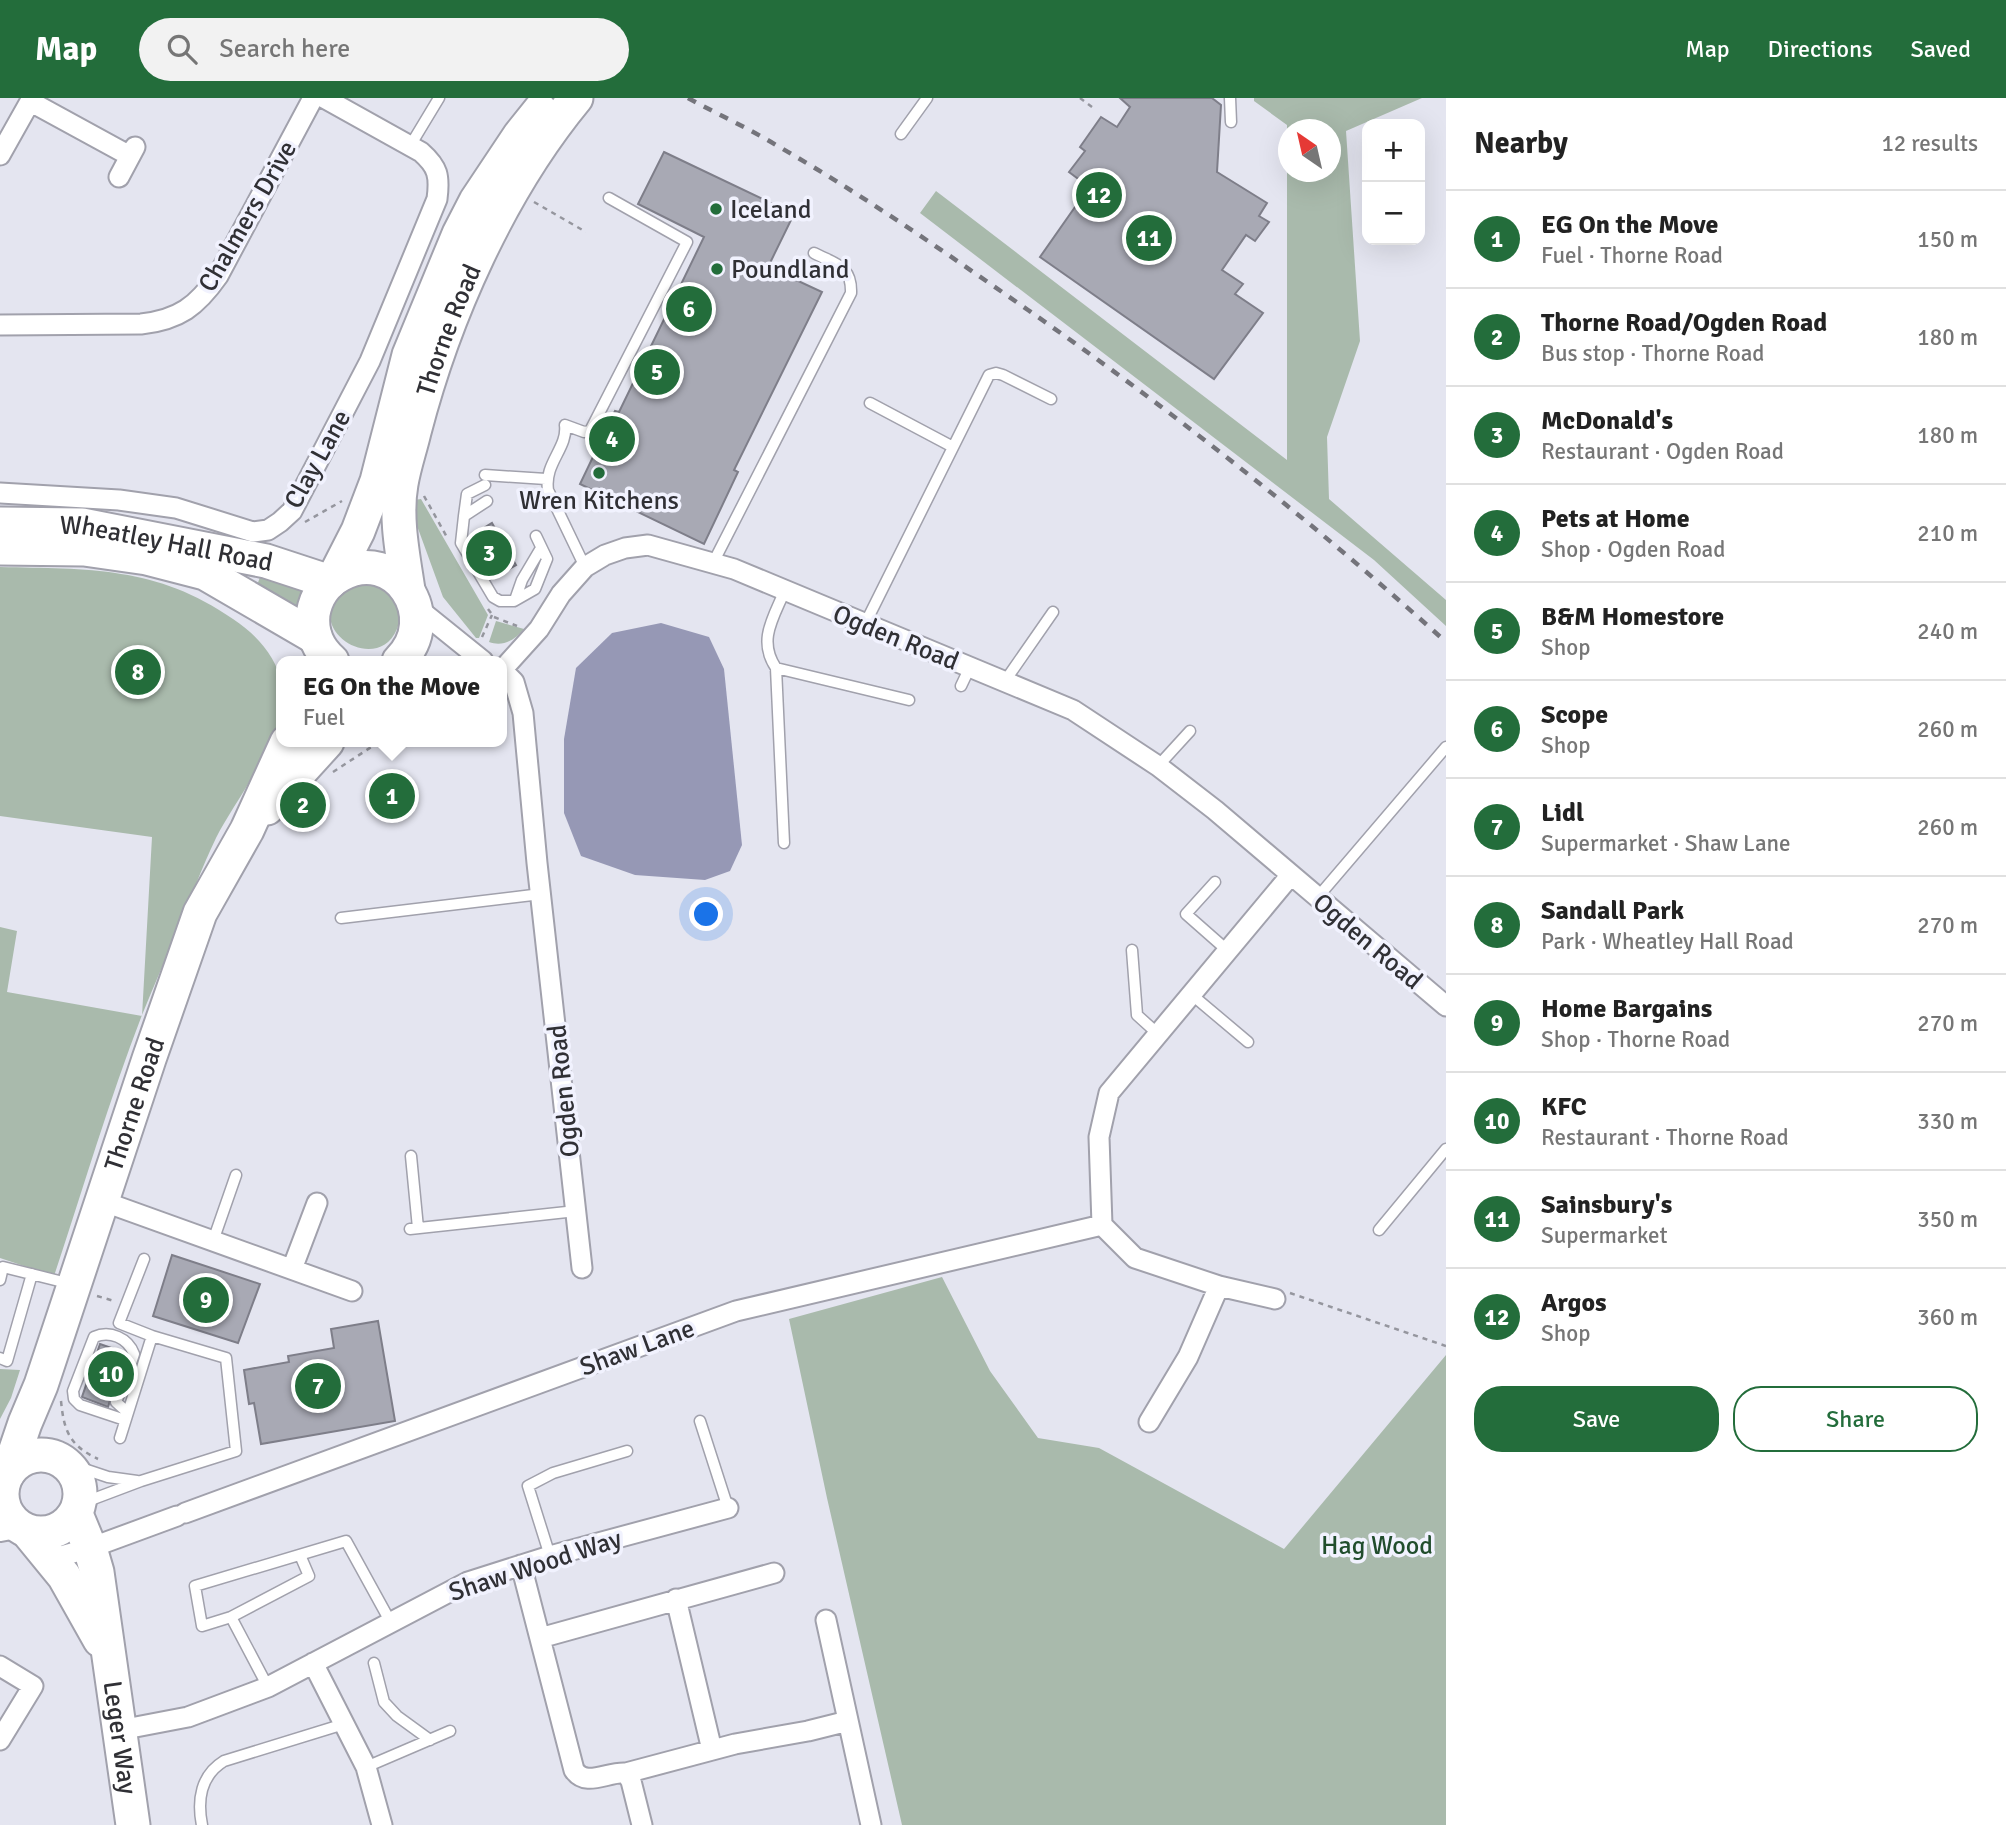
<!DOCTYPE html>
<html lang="en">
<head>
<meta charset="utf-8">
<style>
  body { margin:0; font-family:Signika,sans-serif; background:#f2f2f2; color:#222 }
  .controls { position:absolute; right:21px; top:21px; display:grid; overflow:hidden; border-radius:14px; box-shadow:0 7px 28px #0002 }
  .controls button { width:63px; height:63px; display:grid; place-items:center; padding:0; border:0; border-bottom:2px solid #e0e0e0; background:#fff; color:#222; font:35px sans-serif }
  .compass { position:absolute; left:1278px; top:21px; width:63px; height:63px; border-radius:50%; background:#fff; box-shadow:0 7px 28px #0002; rotate:326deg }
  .you { position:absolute; left:707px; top:817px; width:24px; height:24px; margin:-18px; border:5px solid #fff; border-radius:50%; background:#1a73e8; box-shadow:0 0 0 10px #1a73e833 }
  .badge { display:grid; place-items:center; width:46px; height:46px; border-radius:50%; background:#236d3b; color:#fff; font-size:23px; font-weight:700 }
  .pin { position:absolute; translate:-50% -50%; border:4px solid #fff; box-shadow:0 2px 7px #0006 }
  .popup { position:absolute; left:276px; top:558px; width:231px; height:91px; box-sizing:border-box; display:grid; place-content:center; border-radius:14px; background:#fff; filter:drop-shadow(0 2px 5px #0005); font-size:23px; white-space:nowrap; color:#767676 }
  .popup b { font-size:26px; color:#222 }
  .popup::after { content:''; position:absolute; left:50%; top:100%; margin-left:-14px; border:14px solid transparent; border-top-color:#fff }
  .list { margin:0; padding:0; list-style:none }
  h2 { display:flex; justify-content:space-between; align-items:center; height:91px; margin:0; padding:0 28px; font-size:30px }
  h2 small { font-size:23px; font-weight:400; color:#767676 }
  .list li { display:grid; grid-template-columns:46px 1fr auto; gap:21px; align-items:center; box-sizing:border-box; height:98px; padding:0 28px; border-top:2px solid #e0e0e0 }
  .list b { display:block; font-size:26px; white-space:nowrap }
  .list p { margin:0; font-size:23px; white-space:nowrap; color:#767676 }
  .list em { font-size:23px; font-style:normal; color:#767676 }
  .actions { display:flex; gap:14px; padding:21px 28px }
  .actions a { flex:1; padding:16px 0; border:2px solid #236d3b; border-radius:28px; text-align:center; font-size:24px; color:#236d3b }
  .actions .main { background:#236d3b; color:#fff }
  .icon { flex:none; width:38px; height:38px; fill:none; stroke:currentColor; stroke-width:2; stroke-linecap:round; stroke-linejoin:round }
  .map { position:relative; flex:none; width:1446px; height:1727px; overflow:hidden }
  header { display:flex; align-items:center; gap:42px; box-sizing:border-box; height:98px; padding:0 35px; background:#236d3b; color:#fff }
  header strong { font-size:33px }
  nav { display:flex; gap:38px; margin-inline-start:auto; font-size:24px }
  .search { width:490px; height:63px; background:#f2f2f2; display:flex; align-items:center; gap:18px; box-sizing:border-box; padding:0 24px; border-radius:38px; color:#767676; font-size:26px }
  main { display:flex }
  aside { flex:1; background:#fff }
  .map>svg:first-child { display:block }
</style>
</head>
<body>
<header>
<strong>Map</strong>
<div class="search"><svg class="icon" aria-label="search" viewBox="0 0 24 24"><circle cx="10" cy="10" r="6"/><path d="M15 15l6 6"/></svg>Search here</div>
<nav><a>Map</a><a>Directions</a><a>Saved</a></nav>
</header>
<main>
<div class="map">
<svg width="1446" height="1727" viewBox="0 0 1446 1727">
  <rect width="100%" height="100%" fill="#e4e5f0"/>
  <path fill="#a9baac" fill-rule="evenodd" d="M 1254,0 L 1422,0 L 1346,33 L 1360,243 L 1327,339 L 1329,401 L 1446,502 L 1446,528 L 1374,462 L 920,115 L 936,93 L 1287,362 L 1287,27 L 1254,3 ZM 1288,32 L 1330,32 L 1330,74 L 1288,74 Z
    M 421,401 L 488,517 L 479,540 L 476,540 L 443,499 L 408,403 Z
    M 0,469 C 88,471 157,468 233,521 C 256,536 277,559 282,587 C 290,635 236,700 216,740 C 202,769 191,799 179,829 C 167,858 154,887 142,917 C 109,1002 83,1091 54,1178 L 0,1160 L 0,829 L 17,833 L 7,894 L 142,918 L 152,739 L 0,718 Z
    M 263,471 L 307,485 L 296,514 L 256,490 Z
    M 352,486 L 383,487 C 387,493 394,498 397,504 C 401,512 400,523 397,531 C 378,576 310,536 336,501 C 340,496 347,491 352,486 Z
    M 496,523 L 524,531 C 515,542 503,549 489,544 Z
    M 942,1179 L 990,1273 L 1038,1340 L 1099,1350 L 1284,1451 L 1446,1257 L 1446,1727 L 902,1727 L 827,1400 L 789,1221 Z
    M 0,1271 L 20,1272 L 11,1300 L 0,1321 Z"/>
  <path fill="#9698b5" d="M 661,525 L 709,539 L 724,571 L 742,747 L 730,773 L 705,782 L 635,777 L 581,758 L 564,715 L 564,641 L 576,570 L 612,535 Z"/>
  <path fill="#a8a9b4" stroke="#7e7e89" stroke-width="2" d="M 1120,0 L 1212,0 L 1221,7 L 1217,74 L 1267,105 L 1259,118 L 1269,124 L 1255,143 L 1246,137 L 1222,172 L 1243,186 L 1235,196 L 1263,215 L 1214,281 L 1040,159 L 1089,89 L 1069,74 L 1085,53 L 1080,49 L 1101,19 L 1117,29 L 1130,9 Z
    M 664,54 L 794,116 L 768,169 L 822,194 L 734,372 L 738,374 L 704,446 L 580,386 L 615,313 L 619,314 L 704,139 L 638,106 Z
    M 492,425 L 516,467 L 491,481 L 469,443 L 469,439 Z
    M 172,1157 L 260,1186 L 238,1245 L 153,1218 Z
    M 378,1223 L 395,1323 L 261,1346 L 254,1305 L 249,1306 L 244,1272 L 289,1264 L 288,1258 L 334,1250 L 331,1231 Z
    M 100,1246 L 123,1254 L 119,1266 L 123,1267 L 125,1273 L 132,1275 L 130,1281 L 124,1277 L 117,1281 L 108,1309 L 82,1299 Z"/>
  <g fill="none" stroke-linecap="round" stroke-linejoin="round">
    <g stroke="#a1a1ac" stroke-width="13">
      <path id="lane" d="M 1230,0 L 1231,24
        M 901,36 L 927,0
        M 410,48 L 439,0
        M 870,305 L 953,349
        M 485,377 L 546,381
        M 487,403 L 464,418 L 461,445 L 493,499 L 500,503 L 514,503 L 535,491 L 547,461 L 536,438
        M 464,418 L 467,396 L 485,387
        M 713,465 L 851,195 C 852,167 835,166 814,155
        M 585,469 L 548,392 C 544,365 568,350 565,327 L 584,334 L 590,333 L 687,144 L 609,100
        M 785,492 C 774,519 757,542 776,570 L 909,602
        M 515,502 L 522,482 L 541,450
        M 865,526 L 989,277 L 996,275 L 1003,277 L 1051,301
        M 776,570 L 784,745
        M 1005,583 L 1053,514
        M 961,588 L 970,569
        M 1158,668 L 1190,633
        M 1215,784 L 1186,816 L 1228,853
        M 1317,800 L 1446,649
        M 341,820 L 541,796
        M 1132,852 L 1137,917 L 1158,936
        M 1191,896 L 1248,944
        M 411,1058 L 418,1130
        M 410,1131 L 576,1113
        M 1379,1132 L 1446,1051
        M 213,1143 L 236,1077
        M 0,1182 L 3,1169 L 71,1186
        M 0,1260 L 7,1263 L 32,1176
        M 124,1284 L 116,1304 L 127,1314
        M 125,1322 L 80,1307 L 74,1301 L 73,1293 L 94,1239 C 110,1232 128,1240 134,1256 L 130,1268
        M 700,1323 L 728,1410
        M 120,1340 L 152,1238
        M 66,1365 L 108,1379 L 137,1383
        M 80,1406 L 141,1383 L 236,1353 L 226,1260 L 152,1238 L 119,1225 L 144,1161
        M 550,1458 L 528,1388 L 553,1375 L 627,1353
        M 231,1519 L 309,1478 L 300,1457
        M 374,1565 L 384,1604 L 397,1618 L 430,1642
        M 268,1589 L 231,1519 L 202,1528 L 195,1488 L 346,1443 L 390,1523
        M 366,1669 L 450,1633
        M 202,1727 C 197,1702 201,1677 224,1663 L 344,1626"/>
    </g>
    <g stroke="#a1a1ac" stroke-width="23">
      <path id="street" d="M 31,4 L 130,58
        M 0,57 L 32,0
        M 119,79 L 135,49
        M 0,227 L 141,226 C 179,222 197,208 218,178 L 313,0
        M 0,395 L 119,402 L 176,410 L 253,434 L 268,432 L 280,424 L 292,413 L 370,263 L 437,101 C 440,78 438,69 421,54 L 324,0
        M 416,509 L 483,563
        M 102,1103 L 352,1193
        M 582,1170 L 537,765 L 523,615 L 514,584 L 502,572 L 539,531 L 561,496 L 585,469 L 605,457 L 625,450 L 648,447 L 734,471 L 1073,612 L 1158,668 L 1215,712 L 1446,908
        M 292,1171 L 317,1105
        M 1275,1201 L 1219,1188 L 1135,1160 L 1102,1127 L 1099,1039 L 1109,995 L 1290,778
        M 1149,1324 L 1188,1259 L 1219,1188
        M 185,1415 L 736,1213 L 1102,1127
        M 51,1461 L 90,1450 L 177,1418
        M 521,1467 L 574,1672 C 586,1690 608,1673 626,1675 L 631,1683 L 642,1727
        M 676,1501 L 712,1652
        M 826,1522 L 871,1727
        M 540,1540 L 774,1475
        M 313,1565 L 366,1669 L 382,1727
        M 0,1568 L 33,1588 L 0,1642
        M 120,1632 L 188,1619 L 268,1589 L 468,1484 L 550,1458 L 728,1410
        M 626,1675 L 735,1646 L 808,1633 L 848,1623"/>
    </g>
    <g stroke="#a1a1ac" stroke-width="30">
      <path id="secondary" d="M 0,1430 L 16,1427"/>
    </g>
    <g stroke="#a1a1ac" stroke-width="37">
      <g id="highway">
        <path id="s1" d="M 0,426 L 82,427 L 266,463 L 330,484"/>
        <path d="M 0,450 L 84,451 L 147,460 L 205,475 L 315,539"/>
        <path d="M 334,480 L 358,433 L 377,383 L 409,257 L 459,136 L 476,103 L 520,37 L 540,12"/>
        <path id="s2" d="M 408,492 C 403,458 395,420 401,386 C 404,368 410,351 414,334 C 444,218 500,92 576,0"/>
        <path d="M 332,563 C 318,551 311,534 313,516 C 316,499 325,485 340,477 C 395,446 444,519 399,563"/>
        <path d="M 267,710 L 327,644"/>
        <circle cx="41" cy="1396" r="39"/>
        <path id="s3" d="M 8,1375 L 25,1325 L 41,1287 L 149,961 L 200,815 L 247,732 L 287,644"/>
        <path id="s4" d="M 76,1416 L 90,1450 L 97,1474 L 133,1727"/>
        <path d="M 28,1434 L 64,1478 L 100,1542"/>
      </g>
    </g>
    <path stroke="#95969e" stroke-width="2.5" stroke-dasharray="5 5" stroke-linecap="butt" d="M 1080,0 L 1092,9
      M 534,104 L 586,134
      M 424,398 L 448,441
      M 305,424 L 342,403
      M 488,511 L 494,519 L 517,528
      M 482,539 L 492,517
      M 333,674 L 379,644
      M 1290,1195 L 1446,1248
      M 97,1198 L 114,1203
      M 61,1303 C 64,1333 69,1347 98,1361"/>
    <use href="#lane" stroke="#fff" stroke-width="10"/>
    <use href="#street" stroke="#fff" stroke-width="19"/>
    <use href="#secondary" stroke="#fff" stroke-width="26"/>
    <use href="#highway" stroke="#fff" stroke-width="33"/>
    <path stroke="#74747b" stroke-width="4.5" stroke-dasharray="9 9" stroke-linecap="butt" d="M 688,0 C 717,16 748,30 776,47 C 863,97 946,155 1028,212 C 1174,314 1314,425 1446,544"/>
  </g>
  <g fill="#236d3b" stroke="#f1f2fe" stroke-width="2.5">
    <circle cx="716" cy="111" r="7"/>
    <circle cx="717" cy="171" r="7"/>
    <circle cx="599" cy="375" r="7"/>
  </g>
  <g text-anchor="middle" stroke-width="7" stroke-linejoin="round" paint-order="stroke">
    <g font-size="26" fill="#303035" stroke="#f1f2fe" text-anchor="start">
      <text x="730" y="120">Iceland</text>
      <text x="731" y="180">Poundland</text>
      <text x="599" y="411" text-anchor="middle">Wren Kitchens</text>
    </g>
    <g font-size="26" fill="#303035" stroke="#f1f2fe">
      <text transform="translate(247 118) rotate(-60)" y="9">Chalmers Drive</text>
      <text dy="9" stroke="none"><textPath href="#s2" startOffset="268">Thorne Road</textPath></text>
      <text transform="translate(317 361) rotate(-61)" y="9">Clay Lane</text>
      <text dy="9" stroke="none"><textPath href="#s1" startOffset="168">Wheatley Hall Road</textPath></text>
      <text transform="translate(896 539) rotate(22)" y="9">Ogden Road</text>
      <text transform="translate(1368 843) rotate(40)" y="9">Ogden Road</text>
      <text transform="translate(563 993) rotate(-96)" y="9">Ogden Road</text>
      <text dy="9" stroke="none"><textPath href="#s3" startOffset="390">Thorne Road</textPath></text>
      <text transform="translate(637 1249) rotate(-20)" y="9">Shaw Lane</text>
      <text transform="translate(535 1467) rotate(-18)" y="9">Shaw Wood Way</text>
      <text dy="9" stroke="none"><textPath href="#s4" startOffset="229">Leger Way</textPath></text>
    </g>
    <g font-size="26" fill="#214d2d" stroke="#f1f2fe">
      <text x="1377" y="1456">Hag Wood</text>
    </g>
  </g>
</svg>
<div class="controls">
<button>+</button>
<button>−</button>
</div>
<svg class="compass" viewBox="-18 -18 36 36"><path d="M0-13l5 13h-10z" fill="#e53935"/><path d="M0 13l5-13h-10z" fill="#767676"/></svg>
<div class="you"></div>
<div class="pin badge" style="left:392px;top:698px">1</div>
<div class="popup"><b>EG On the Move</b>Fuel</div>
<div class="pin badge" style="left:303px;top:707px">2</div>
<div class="pin badge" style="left:489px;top:455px">3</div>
<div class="pin badge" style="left:612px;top:341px">4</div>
<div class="pin badge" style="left:657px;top:274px">5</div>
<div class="pin badge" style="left:689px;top:211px">6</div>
<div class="pin badge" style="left:318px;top:1288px">7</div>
<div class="pin badge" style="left:138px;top:574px">8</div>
<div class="pin badge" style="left:206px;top:1202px">9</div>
<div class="pin badge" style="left:111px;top:1276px">10</div>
<div class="pin badge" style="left:1149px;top:140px">11</div>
<div class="pin badge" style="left:1099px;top:97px">12</div>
</div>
<aside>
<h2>Nearby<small>12 results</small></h2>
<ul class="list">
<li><span class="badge">1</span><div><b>EG On the Move</b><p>Fuel · Thorne Road</p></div><em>150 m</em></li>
<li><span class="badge">2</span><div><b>Thorne Road/Ogden Road</b><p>Bus stop · Thorne Road</p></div><em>180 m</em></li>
<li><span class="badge">3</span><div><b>McDonald's</b><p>Restaurant · Ogden Road</p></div><em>180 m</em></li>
<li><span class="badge">4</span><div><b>Pets at Home</b><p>Shop · Ogden Road</p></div><em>210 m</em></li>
<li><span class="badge">5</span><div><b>B&amp;M Homestore</b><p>Shop</p></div><em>240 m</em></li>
<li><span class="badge">6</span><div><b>Scope</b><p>Shop</p></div><em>260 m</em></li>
<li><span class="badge">7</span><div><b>Lidl</b><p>Supermarket · Shaw Lane</p></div><em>260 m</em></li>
<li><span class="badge">8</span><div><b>Sandall Park</b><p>Park · Wheatley Hall Road</p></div><em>270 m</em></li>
<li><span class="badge">9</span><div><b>Home Bargains</b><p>Shop · Thorne Road</p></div><em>270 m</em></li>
<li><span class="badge">10</span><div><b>KFC</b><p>Restaurant · Thorne Road</p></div><em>330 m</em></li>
<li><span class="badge">11</span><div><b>Sainsbury's</b><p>Supermarket</p></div><em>350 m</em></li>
<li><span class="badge">12</span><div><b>Argos</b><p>Shop</p></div><em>360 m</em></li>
</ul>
<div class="actions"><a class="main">Save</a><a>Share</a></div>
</aside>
</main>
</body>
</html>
